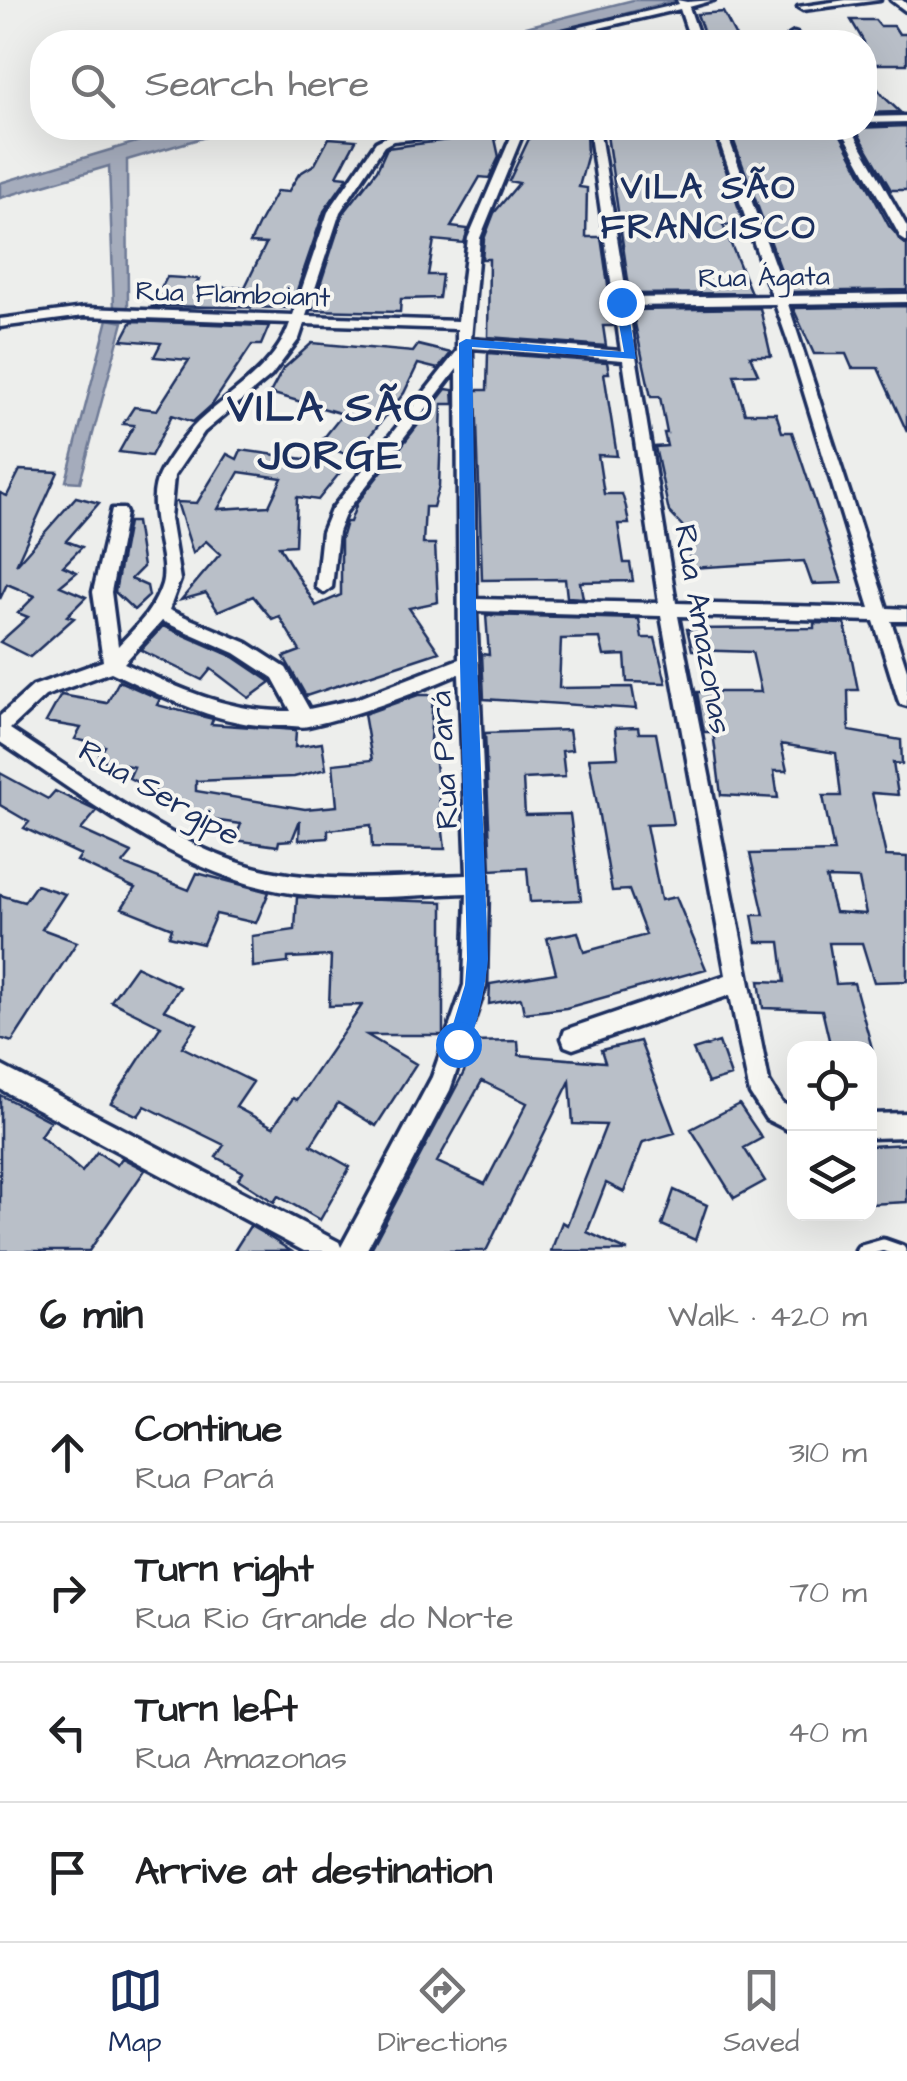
<!DOCTYPE html>
<html lang="en">
<head>
<meta charset="utf-8">
<style>
  body { margin:0; font-family:"Architects Daughter",sans-serif; background:#f6f6f6; color:#202124 }
  .controls { position:absolute; right:30px; bottom:30px; display:grid; overflow:hidden; border-radius:20px; box-shadow:0 10px 40px #0002 }
  .controls button { width:90px; height:90px; display:grid; place-items:center; padding:0; border:0; border-bottom:2px solid #e0e0e0; background:#fff; color:#202124; font:50px sans-serif }
  .stop { position:absolute; width:30px; height:30px; margin:-22px; border:8px solid #1a73e8; border-radius:50%; background:#fff }
  .stop.end { background:#1a73e8; border-color:#fff; box-shadow:0 2px 10px #0008 }
  .list { margin:0; padding:0; list-style:none }
  h2 { display:flex; justify-content:space-between; align-items:center; height:130px; margin:0; padding:0 40px; font-size:42px }
  h2 small { font-size:32px; font-weight:400; color:#757577 }
  .list li { display:grid; grid-template-columns:65px 1fr auto; gap:30px; align-items:center; box-sizing:border-box; height:140px; padding:0 40px; border-top:2px solid #e0e0e0 }
  .list b { display:block; font-size:38px; white-space:nowrap }
  .list p { margin:0; font-size:32px; white-space:nowrap; color:#757577 }
  .list em { font-size:32px; font-style:normal; color:#757577 }
  .icon { flex:none; width:55px; height:55px; fill:none; stroke:currentColor; stroke-width:2; stroke-linecap:round; stroke-linejoin:round }
  .map { position:relative; flex:none; width:907px; height:1251px; overflow:hidden }
  .search { position:absolute; background:#fff; box-shadow:0 10px 40px #0002; left:30px; right:30px; top:30px; height:110px; display:flex; align-items:center; gap:25px; box-sizing:border-box; padding:0 35px; border-radius:40px; color:#757577; font-size:38px }
  .sheet { height:690px; background:#fff }
  nav { display:flex; justify-content:space-around; align-items:center; box-sizing:border-box; height:140px; border-top:2px solid #e0e0e0; background:#fff; font-size:28px; color:#757577 }
  nav a { display:grid; justify-items:center; gap:5px }
  nav .on { color:#1b2f5e }
  .map>svg:first-child { display:block }
</style>
</head>
<body>
<div class="map">
<svg width="907" height="1251" viewBox="0 0 907 1251">
  <rect width="100%" height="100%" fill="#edeeec"/>
  <filter id="ink" filterUnits="userSpaceOnUse"><feTurbulence type="fractalNoise" baseFrequency=".01" numOctaves="2"/><feDisplacementMap in="SourceGraphic" scale="20" xChannelSelector="R" yChannelSelector="G"/><feConvolveMatrix kernelMatrix="1 2 1 2 8 2 1 2 1" color-interpolation-filters="sRGB"/></filter>
  <g filter="url(#ink)">
    <path fill="#a5acbc" stroke="#6e7a96" stroke-width="2.5" d="M 633,0 L 676,0 L 520,42 L 466,42 Z
      M 183,128 L 236,128 L 127,160 L 128,307 L 114,308 L 109,166 L 0,198 L 0,183 Z
      M 108,319 L 123,322 L 80,482 L 66,481 Z"/>
    <path fill="#b9bfc8" stroke="#1b2f5e" stroke-width="2.5" fill-rule="evenodd" d="M 723,12 L 737,39 L 706,39 L 697,14 Z
      M 851,20 L 875,20 L 880,26 L 894,26 L 899,34 L 907,34 L 907,64 L 864,64 L 864,42 Z
      M 864,71 L 884,97 L 900,112 L 864,113 Z
      M 907,126 L 907,190 L 891,190 L 855,128 Z
      M 534,128 L 586,128 L 587,157 L 579,187 L 587,188 L 586,237 L 601,237 L 614,326 L 603,326 L 606,346 L 488,337 L 489,259 L 482,259 L 484,239 L 494,213 L 519,183 L 509,181 Z
      M 606,128 L 712,128 L 744,224 L 723,225 L 751,293 L 630,294 Z
      M 729,128 L 837,128 L 889,226 L 907,246 L 907,290 L 789,292 Z
      M 494,134 L 499,157 L 489,178 L 480,177 L 451,227 L 468,229 L 464,243 L 434,240 L 428,275 L 442,275 L 439,298 L 401,299 L 400,312 L 312,310 L 343,214 L 377,170 L 387,148 Z
      M 329,138 L 356,140 L 337,176 L 348,177 L 324,211 L 291,308 L 152,306 L 167,277 L 199,279 L 194,288 L 245,287 L 266,244 L 250,243 L 259,224 L 277,191 L 288,192 L 299,174 L 315,164 Z
      M 907,306 L 907,432 L 878,368 L 852,368 L 846,354 L 814,354 L 793,308 Z
      M 760,308 L 771,356 L 750,356 L 758,374 L 734,375 L 745,413 L 776,413 L 782,432 L 792,432 L 842,583 L 812,584 L 804,561 L 691,568 L 689,557 L 695,539 L 669,512 L 655,447 L 667,446 L 664,433 L 667,433 L 660,397 L 651,397 L 632,310 Z
      M 132,321 L 269,326 L 261,345 L 252,345 L 212,405 L 193,422 L 172,415 L 151,456 L 119,452 L 134,425 L 123,424 L 134,407 L 157,410 L 189,360 L 154,357 L 161,343 L 122,340 Z
      M 312,343 L 413,352 L 418,345 L 451,353 L 438,369 L 418,364 L 404,393 L 353,457 L 319,444 L 343,414 L 270,393 L 283,369 Z
      M 488,353 L 607,362 L 609,373 L 604,373 L 617,456 L 598,455 L 604,494 L 622,494 L 626,507 L 629,524 L 618,524 L 624,563 L 630,563 L 633,581 L 580,582 L 583,598 L 567,597 L 565,579 L 482,580 L 476,390 L 487,390 Z
      M 446,389 L 453,390 L 454,404 L 442,404 L 439,486 L 433,507 L 425,507 L 423,544 L 435,544 L 438,602 L 409,608 L 439,652 L 306,696 L 284,657 L 300,651 L 279,616 L 272,619 L 253,596 L 218,611 L 206,593 L 181,600 L 220,554 L 206,541 L 193,553 L 177,502 L 197,503 L 227,454 L 237,459 L 241,450 L 346,465 L 318,500 L 297,497 L 295,545 L 279,546 L 316,606 L 341,595 L 341,539 L 346,522 L 350,522 L 357,503 ZM 239,472 L 282,478 L 269,506 L 218,509 Z
      M 20,470 L 58,472 L 16,565 L 76,497 L 99,503 L 66,541 L 82,547 L 63,566 L 77,572 L 60,586 L 86,597 L 67,616 L 74,618 L 30,657 L 0,642 L 28,617 L 18,613 L 35,596 L 7,584 L 0,599 L 0,493 L 7,496 Z
      M 128,522 L 136,522 L 143,567 L 131,579 L 147,586 L 149,596 L 134,610 L 115,592 Z
      M 486,615 L 639,619 L 642,638 L 655,638 L 666,683 L 627,682 L 625,655 L 604,656 L 600,638 L 561,639 L 559,688 L 632,687 L 636,709 L 484,699 L 482,654 L 489,655 Z
      M 814,623 L 845,624 L 858,690 L 848,690 L 849,731 L 901,740 L 902,764 L 893,763 L 898,795 L 872,793 L 886,856 L 907,857 L 907,981 L 874,982 L 862,943 L 829,943 L 836,984 L 854,983 L 872,1048 L 831,1048 L 822,1010 L 763,1008 L 759,981 L 785,982 L 780,942 L 757,942 L 752,915 L 764,915 L 750,854 L 834,852 L 823,796 L 841,796 L 836,753 L 781,744 L 787,771 L 774,771 L 778,798 L 721,795 L 713,732 L 704,732 L 697,692 L 761,692 L 752,652 L 692,650 L 687,629 L 814,628 ZM 826,878 L 859,879 L 866,914 L 835,912 Z
      M 163,626 L 234,657 L 271,682 L 249,698 L 211,669 L 202,680 L 141,650 Z
      M 119,681 L 160,699 L 157,705 L 213,719 L 211,724 L 296,730 L 295,747 L 322,743 L 326,769 L 294,777 L 196,781 L 196,791 L 305,809 L 337,806 L 333,764 L 372,760 L 364,714 L 418,695 L 433,695 L 429,756 L 434,755 L 445,849 L 372,848 L 371,825 L 328,830 L 328,838 L 299,840 L 300,820 L 292,840 L 279,841 L 278,846 L 235,840 L 241,824 L 212,820 L 129,778 L 134,767 L 97,759 L 105,746 L 75,739 L 81,728 L 46,722 L 61,695 L 107,703 Z
      M 638,727 L 639,733 L 656,733 L 673,824 L 646,825 L 661,900 L 676,897 L 706,969 L 566,1008 L 524,1013 L 521,998 L 489,1004 L 490,984 L 556,973 L 547,938 L 578,932 L 584,952 L 646,935 L 629,890 L 612,891 L 589,758 L 618,757 L 615,728 Z
      M 569,730 L 572,750 L 562,751 L 565,777 L 523,779 L 525,815 L 570,814 L 581,900 L 530,902 L 527,868 L 491,870 L 485,733 Z
      M 0,773 L 48,799 L 55,791 L 97,811 L 81,830 L 132,853 L 123,864 L 189,890 L 197,873 L 269,892 L 256,923 L 216,914 L 203,944 L 169,936 L 172,928 L 122,908 L 135,888 L 77,861 L 81,855 L 24,828 L 29,822 L 0,805 Z
      M 36,885 L 65,894 L 42,929 L 77,942 L 12,1042 L 0,1038 L 0,895 L 24,902 Z
      M 297,897 L 443,902 L 443,1035 L 367,1035 L 416,1064 L 376,1126 L 338,1103 L 311,1145 L 350,1167 L 320,1220 L 278,1196 L 274,1202 L 238,1179 L 243,1172 L 216,1157 L 224,1145 L 145,1106 L 138,1116 L 111,1103 L 161,1026 L 111,1001 L 136,966 L 180,987 L 164,1010 L 197,1024 L 182,1047 L 253,1082 L 236,1107 L 273,1127 L 293,1098 L 297,1100 L 362,1005 L 329,1006 L 331,956 L 288,958 L 288,963 L 253,967 L 252,936 L 295,930 Z
      M 518,1041 L 519,1055 L 605,1062 L 601,1050 L 640,1041 L 675,1133 L 643,1142 L 624,1192 L 606,1183 L 587,1232 L 628,1251 L 551,1251 L 562,1222 L 567,1225 L 606,1125 L 573,1124 L 570,1081 L 486,1251 L 370,1251 L 464,1072 L 470,1042 ZM 482,1081 L 527,1103 L 485,1184 L 437,1162 Z
      M 719,1042 L 731,1076 L 708,1083 L 693,1050 Z
      M 0,1095 L 50,1121 L 40,1136 L 82,1172 L 97,1152 L 117,1165 L 122,1158 L 145,1170 L 89,1251 L 0,1251 Z
      M 739,1104 L 762,1138 L 744,1148 L 765,1181 L 734,1198 L 691,1129 Z
      M 907,1144 L 907,1202 L 870,1204 L 870,1146 Z
      M 674,1190 L 707,1205 L 695,1240 L 662,1225 Z
      M 250,1226 L 266,1235 L 291,1251 L 234,1251 Z"/>
    <g fill="none" stroke-linecap="round" stroke-linejoin="round">
      <g stroke="#1b2f5e" stroke-width="19">
        <path id="service" d="M 862,1251 L 883,1245 L 900,1251"/>
      </g>
      <g stroke="#1b2f5e" stroke-width="7">
        <path id="minor" d="M 677,0 L 687,2 L 714,0 L 689,7 L 701,42 L 691,42 L 680,9 L 561,37 L 555,42 L 545,42 L 555,33 L 679,4 Z
          M 846,0 L 880,0 L 803,10 L 798,7 Z
          M 891,0 L 902,0 L 907,4 L 907,12 Z
          M 794,33 L 797,34 L 803,42 L 793,42 L 789,36 Z
          M 907,116 L 907,122 L 864,123 L 864,117 Z
          M 461,128 L 494,128 L 489,131 L 393,141 L 384,146 L 340,212 L 306,316 L 458,321 L 468,238 L 515,128 L 525,128 L 480,238 L 471,339 L 621,351 L 589,128 L 599,128 L 627,298 L 772,296 L 715,128 L 725,128 L 786,296 L 907,294 L 907,302 L 788,304 L 887,608 L 907,609 L 907,621 L 891,621 L 907,670 L 907,706 L 900,704 L 898,699 L 874,621 L 678,616 L 769,1082 L 782,1103 L 794,1109 L 794,1133 L 766,1119 L 750,1094 L 730,995 L 573,1049 L 565,1046 L 562,1038 L 565,1030 L 573,1027 L 726,975 L 661,616 L 476,611 L 488,884 L 486,985 L 450,1090 L 366,1251 L 304,1251 L 0,1089 L 0,1065 L 339,1242 L 341,1247 L 432,1077 L 464,985 L 467,893 C 409,895 349,902 291,893 C 182,877 90,800 0,742 L 0,716 L 33,686 L 103,661 L 93,592 L 112,509 L 124,509 L 126,513 L 111,592 L 118,646 C 136,627 154,610 162,584 C 170,556 141,505 161,471 C 171,455 184,435 198,422 C 231,392 275,368 290,323 L 84,316 L 0,327 L 0,319 L 84,308 L 293,315 L 328,212 L 376,142 L 390,135 ZM 775,304 L 789,344 L 870,608 L 676,603 L 628,306 ZM 304,324 L 457,329 L 457,351 L 331,510 L 322,532 L 316,587 L 324,593 L 332,587 L 338,532 L 346,512 L 457,369 L 459,659 L 356,699 L 309,709 L 286,668 L 247,643 L 169,610 L 180,580 L 170,518 L 174,476 L 204,432 L 271,376 L 299,339 ZM 472,348 L 623,360 L 659,603 L 476,599 ZM 162,621 L 235,653 L 273,678 L 291,711 C 229,713 179,688 124,663 ZM 111,672 C 167,698 222,728 285,726 C 292,725 302,728 308,726 C 359,715 410,695 459,674 L 467,875 C 401,877 335,884 270,871 C 178,852 88,779 10,729 L 45,696 Z
          M 841,128 L 851,128 L 907,227 L 907,242 L 901,238 Z
          M 907,1113 L 907,1137 L 870,1138 L 870,1114 Z"/>
      </g>
      <use href="#service" stroke="#f6f6f2" stroke-width="11"/>
      <use href="#minor" fill="#f6f6f2" fill-rule="evenodd"/>
    </g>
  </g>
  <path fill="#1a73e8" d="M 621,299 L 627,302 L 636,359 L 472,347 L 477,663 L 488,959 C 486,980 476,1046 458,1055 L 447,1044 L 465,985 L 467,959 L 460,663 L 459,343 L 466,339 L 624,352 L 615,302 Z"/>
  <g text-anchor="middle" stroke-width="8" stroke-linejoin="round" paint-order="stroke">
    <g font-size="28" fill="#1b2f5e" stroke="#f6f6f2">
      <text transform="translate(764 276) rotate(-1)" y="10">Rua Ágata</text>
      <text transform="translate(233 293) rotate(2)" y="10">Rua Flamboiant</text>
    </g>
    <g font-size="32" fill="#1b2f5e" stroke="#f6f6f2">
      <text transform="translate(704 629) rotate(80)" y="11">Rua Amazonas</text>
      <text transform="translate(443 760) rotate(-93)" y="11">Rua Pará</text>
      <text transform="translate(160 792) rotate(30)" y="11">Rua Sergipe</text>
    </g>
    <g font-size="35" font-weight="bold" letter-spacing="2.5" fill="#1b2f5e" stroke="#f6f6f2">
      <text x="709" y="198">VILA SÃO<tspan x="709" dy="40">FRANCISCO</tspan></text>
    </g>
    <g font-size="42" font-weight="bold" letter-spacing="2.5" fill="#1b2f5e" stroke="#f6f6f2">
      <text x="331" y="421">VILA SÃO<tspan x="331" dy="48">JORGE</tspan></text>
    </g>
  </g>
</svg>
<div class="controls">
<button><svg class="icon" aria-label="locate" viewBox="0 0 24 24"><circle cx="12" cy="12" r="6"/><path d="M12 2v4M12 18v4M2 12h4M18 12h4"/></svg></button>
<button><svg class="icon" aria-label="layers" viewBox="0 0 24 24"><path d="M12 4l9 5-9 5-9-5zM3 14l9 5 9-5"/></svg></button>
</div>
<div class="stop" style="left:458px;top:1044px"></div>
<div class="stop end" style="left:621px;top:302px"></div>
<div class="search"><svg class="icon" aria-label="search" viewBox="0 0 24 24"><circle cx="10" cy="10" r="6"/><path d="M15 15l6 6"/></svg>Search here</div>
</div>
<section class="sheet">
<h2>6 min<small>Walk · 420 m</small></h2>
<ul class="list">
<li><svg class="icon" aria-label="ahead" viewBox="0 0 24 24"><path d="M12 20V5M6 11l6-6 6 6"/></svg><div><b>Continue</b><p>Rua Pará</p></div><em>310 m</em></li>
<li><svg class="icon" aria-label="right" viewBox="0 0 24 24"><path d="M7 20v-9h11M14 6l5 5-5 5"/></svg><div><b>Turn right</b><p>Rua Rio Grande do Norte</p></div><em>70 m</em></li>
<li><svg class="icon" aria-label="left" viewBox="0 0 24 24"><path d="M17 20v-9H6M10 6l-5 5 5 5"/></svg><div><b>Turn left</b><p>Rua Amazonas</p></div><em>40 m</em></li>
<li><svg class="icon" aria-label="arrive" viewBox="0 0 24 24"><path d="M6 21V4h12l-3 4 3 4H6"/></svg><div><b>Arrive at destination</b></div></li>
</ul>
</section>
<nav>
<a class="on"><svg class="icon" aria-label="map" viewBox="0 0 24 24"><path d="M3 6l6-2 6 2 6-2v14l-6 2-6-2-6 2zM9 4v14M15 6v14"/></svg>Map</a>
<a><svg class="icon" aria-label="directions" viewBox="0 0 24 24"><path d="M12 3l9 9-9 9-9-9zM9 14v-3h6M13 9l2 2-2 2"/></svg>Directions</a>
<a><svg class="icon" aria-label="saved" viewBox="0 0 24 24"><path d="M7 4h10v16l-5-4-5 4z"/></svg>Saved</a>
</nav>
</body>
</html>
